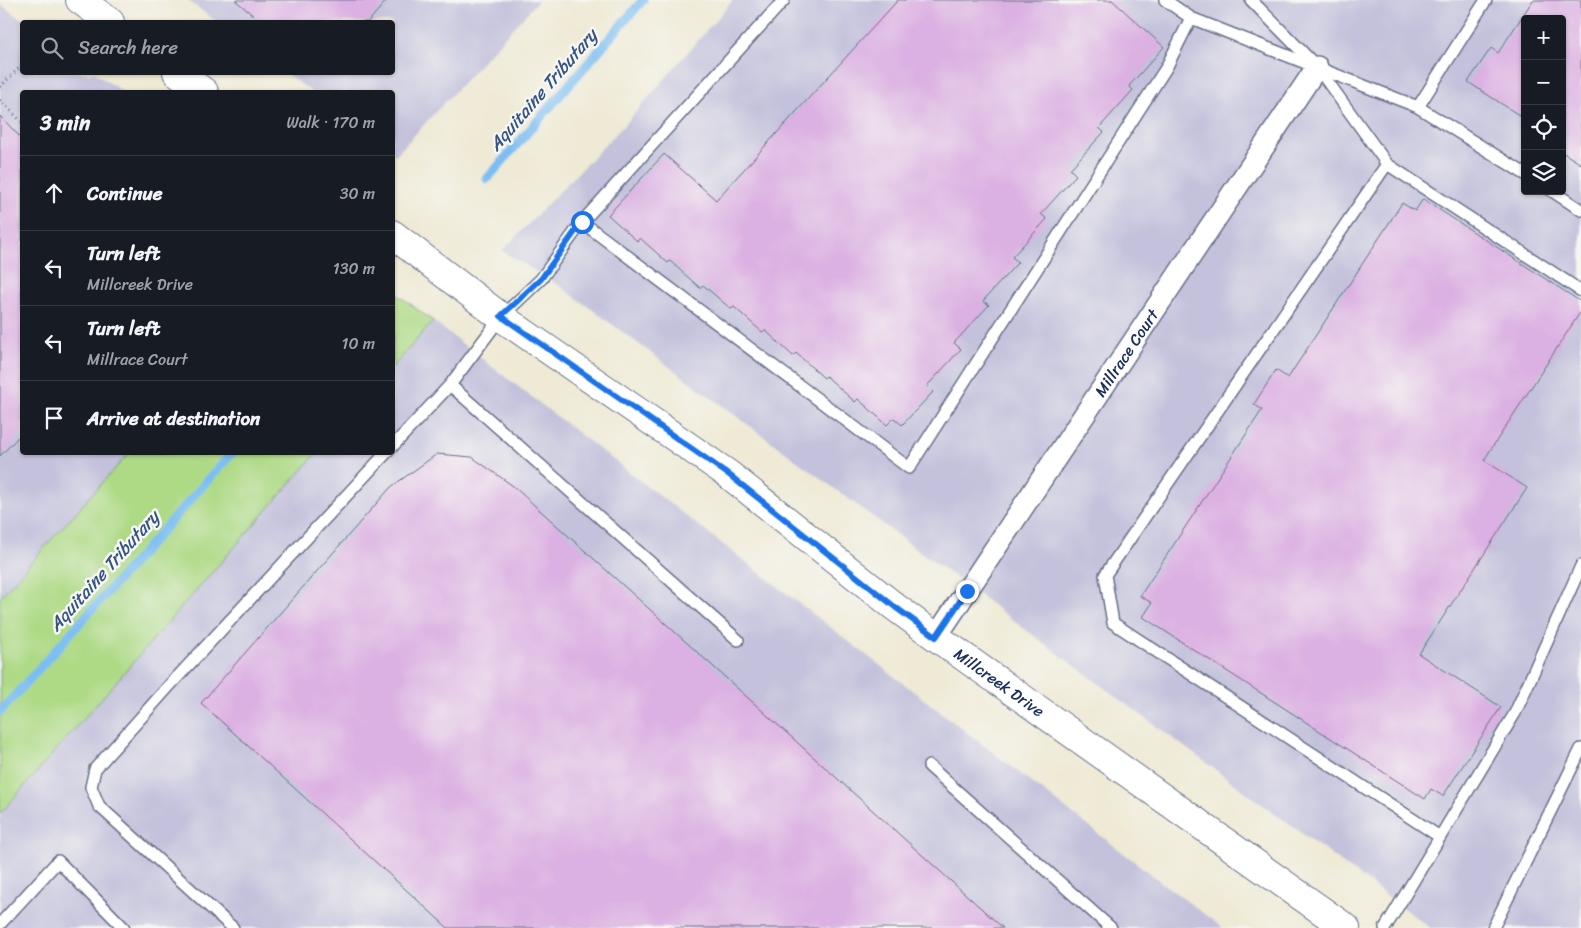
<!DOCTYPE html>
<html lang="en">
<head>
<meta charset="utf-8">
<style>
  body { margin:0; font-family:Sriracha,sans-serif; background:#20242c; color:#f1f3f6 }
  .controls { position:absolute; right:15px; top:15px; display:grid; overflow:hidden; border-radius:5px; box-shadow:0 1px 4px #0004 }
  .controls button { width:45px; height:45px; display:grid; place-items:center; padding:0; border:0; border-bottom:1px solid #363941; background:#171b24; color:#f1f3f6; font:25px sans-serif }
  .stop { position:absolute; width:15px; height:15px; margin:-11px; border:4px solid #1a73e8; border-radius:50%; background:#fff }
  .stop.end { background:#1a73e8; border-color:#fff; box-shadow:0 1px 5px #0008 }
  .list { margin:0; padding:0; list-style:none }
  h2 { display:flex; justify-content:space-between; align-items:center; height:65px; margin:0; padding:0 20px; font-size:21px }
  h2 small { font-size:16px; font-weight:400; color:#9ea1a6 }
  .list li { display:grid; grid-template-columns:32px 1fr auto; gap:15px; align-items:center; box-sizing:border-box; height:75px; padding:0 20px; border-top:1px solid #363941 }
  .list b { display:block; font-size:19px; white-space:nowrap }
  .list p { margin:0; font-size:16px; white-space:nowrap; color:#9ea1a6 }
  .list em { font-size:16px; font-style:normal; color:#9ea1a6 }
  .icon { flex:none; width:28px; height:28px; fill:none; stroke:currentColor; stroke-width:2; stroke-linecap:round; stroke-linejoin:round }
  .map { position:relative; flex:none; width:1581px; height:928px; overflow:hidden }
  .search { position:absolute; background:#171b24; box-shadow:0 1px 4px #0004; left:20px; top:20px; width:375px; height:55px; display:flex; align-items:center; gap:12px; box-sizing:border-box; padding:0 18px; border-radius:5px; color:#9ea1a6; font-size:19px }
  .panel { position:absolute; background:#171b24; box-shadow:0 1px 4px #0004; left:20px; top:90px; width:375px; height:365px; border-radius:5px }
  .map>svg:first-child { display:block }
</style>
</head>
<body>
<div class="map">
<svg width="1581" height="928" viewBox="0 0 1581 928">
  <rect width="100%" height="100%" fill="#f6f6f2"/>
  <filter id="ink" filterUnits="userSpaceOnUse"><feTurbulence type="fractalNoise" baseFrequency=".02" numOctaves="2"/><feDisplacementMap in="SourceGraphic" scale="10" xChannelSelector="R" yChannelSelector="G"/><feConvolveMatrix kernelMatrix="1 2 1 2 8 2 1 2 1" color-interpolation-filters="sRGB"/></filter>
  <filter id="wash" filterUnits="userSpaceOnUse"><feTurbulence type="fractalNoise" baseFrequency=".0096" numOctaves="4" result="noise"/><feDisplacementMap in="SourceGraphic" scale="20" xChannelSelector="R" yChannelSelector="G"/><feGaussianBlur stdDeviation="1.12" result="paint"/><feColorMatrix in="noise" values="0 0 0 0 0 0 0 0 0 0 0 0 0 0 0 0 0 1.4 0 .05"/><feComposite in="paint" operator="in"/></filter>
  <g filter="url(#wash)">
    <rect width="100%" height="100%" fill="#efead5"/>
    <path fill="#c3c1db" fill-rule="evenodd" d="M 187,0 L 539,0 L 396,155 L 393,153 L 392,92 L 312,92 L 285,73 L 392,72 L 392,22 L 217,22 Z
      M 733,0 L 1581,0 L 1581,928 L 1430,928 L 560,286 L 502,251 L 629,120 ZM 1525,19 L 1562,19 L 1562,191 L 1525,191 Z
      M 0,4 L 26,22 L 22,22 L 22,72 L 95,73 L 123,92 L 22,92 L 22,452 L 129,453 L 0,597 Z
      M 433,321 L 1161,882 L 1223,928 L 0,928 L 0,814 L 317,453 L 392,452 L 393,367 Z"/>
    <path fill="#aeda86" stroke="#648472" d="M 393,291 L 433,321 L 393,367 Z
      M 129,453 L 317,453 L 0,814 L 0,597 Z"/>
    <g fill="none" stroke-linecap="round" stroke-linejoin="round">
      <path stroke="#7dbef2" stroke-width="9" d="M 487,179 L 643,0
        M 0,712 L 233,452"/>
    </g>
    <g id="blocks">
      <path fill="#dbb0e2" d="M 235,0 L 387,0 L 368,22 L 261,22 Z
        M 898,0 L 1112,0 L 1164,47 L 1129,86 L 1133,90 L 1099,128 L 1104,132 L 1070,169 L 1076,175 L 1041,214 L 1047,219 L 1012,257 L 1018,262 L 983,301 L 989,305 L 954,343 L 961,349 L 927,386 L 933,392 L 902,425 L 894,418 L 887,425 L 858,399 L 855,402 L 826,376 L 824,378 L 796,353 L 793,356 L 765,330 L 762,332 L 734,307 L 731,309 L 703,285 L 700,288 L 670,261 L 668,263 L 640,238 L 637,241 L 608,215 L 664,154 L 716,200 Z
        M 1533,0 L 1581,0 L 1581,164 L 1562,152 L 1562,19 L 1525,19 L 1525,119 L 1468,82 L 1491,48 L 1498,53 Z
        M 0,116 L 22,139 L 22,433 L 0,456 Z
        M 1423,199 L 1581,302 L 1581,311 L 1484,460 L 1527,488 L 1419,654 L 1501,707 L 1443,796 L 1431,789 L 1425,799 L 1143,617 L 1152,603 L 1140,596 L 1262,410 L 1254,404 L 1276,370 L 1288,378 L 1402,203 L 1415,211 Z
        M 437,454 L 472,457 L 513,486 L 1003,928 L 448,928 L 201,703 L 391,487 Z"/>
    </g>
  </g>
  <g filter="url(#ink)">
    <use href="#blocks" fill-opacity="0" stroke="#657088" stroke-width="1"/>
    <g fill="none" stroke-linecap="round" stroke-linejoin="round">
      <g stroke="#657088" stroke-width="14">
        <path id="service" d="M 1165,0 L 1191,18 L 1418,107 L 1525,174
          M 1251,0 L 1317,67 L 1387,164 L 1581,291
          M 1418,107 L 1486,0
          M 1387,164 L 1105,575 L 1113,623 L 1440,837 L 1515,713 L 1581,566
          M 1552,191 L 1581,210
          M 582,222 L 909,468 L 1166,68 L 1191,18
          M 450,385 L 738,640
          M 392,447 L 450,385 L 501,317 L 541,279 L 582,222 L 784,0
          M 929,766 L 1111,928
          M 0,924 L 58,861 L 124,928
          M 233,928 L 99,806 L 91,787 L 95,769 L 170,685 L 387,452
          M 1385,928 L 1440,837
          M 1493,928 L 1581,749"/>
      </g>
      <g stroke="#657088" stroke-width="24">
        <g id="minor">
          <path id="s1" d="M 936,637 L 1317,67"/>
        </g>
      </g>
      <g stroke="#657088" stroke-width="30">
        <g id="tertiary">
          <path d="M 80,0 L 110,22"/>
          <path d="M 177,72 L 204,92"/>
          <path id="s2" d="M 392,234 L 501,317 L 728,474 L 895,607 L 936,637 L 1346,928"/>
        </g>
      </g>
      <path stroke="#657088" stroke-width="3" stroke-dasharray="1 4" stroke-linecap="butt" d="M 0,87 L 22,65
        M 0,100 L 22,122"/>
      <use href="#service" stroke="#fff" stroke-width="11"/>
      <use href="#minor" stroke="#fff" stroke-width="21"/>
      <use href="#tertiary" stroke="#fff" stroke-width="28"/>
    </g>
  </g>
  <g fill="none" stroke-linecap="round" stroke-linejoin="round" filter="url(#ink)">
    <path stroke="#1a73e8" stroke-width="6" d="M 582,222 L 541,279 L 501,316 L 728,474 L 895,607 L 936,637 L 967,591"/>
  </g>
  <g text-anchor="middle" stroke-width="5" stroke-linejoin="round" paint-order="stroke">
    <g font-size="16" fill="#1b2f5e" stroke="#f6f6f2">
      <text dy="6" stroke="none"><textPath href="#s1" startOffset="342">Millrace Court</textPath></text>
      <text dy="6" stroke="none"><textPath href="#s2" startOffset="755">Millcreek Drive</textPath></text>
    </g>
    <g font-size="18" font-style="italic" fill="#345383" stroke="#f6f6f2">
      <text transform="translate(543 90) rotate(-49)" y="6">Aquitaine Tributary</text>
      <text transform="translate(104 571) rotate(-48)" y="6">Aquitaine Tributary</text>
    </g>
  </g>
</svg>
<div class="controls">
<button>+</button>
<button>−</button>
<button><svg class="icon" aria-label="locate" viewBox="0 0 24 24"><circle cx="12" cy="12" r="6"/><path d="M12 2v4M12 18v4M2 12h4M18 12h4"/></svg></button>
<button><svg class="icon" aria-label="layers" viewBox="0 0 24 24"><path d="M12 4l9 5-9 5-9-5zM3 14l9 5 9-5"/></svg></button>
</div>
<div class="stop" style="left:582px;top:222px"></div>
<div class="stop end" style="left:967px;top:591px"></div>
<div class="search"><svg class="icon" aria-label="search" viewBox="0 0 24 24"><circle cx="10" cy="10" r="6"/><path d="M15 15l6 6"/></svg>Search here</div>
<section class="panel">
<h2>3 min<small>Walk · 170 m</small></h2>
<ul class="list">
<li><svg class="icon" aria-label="ahead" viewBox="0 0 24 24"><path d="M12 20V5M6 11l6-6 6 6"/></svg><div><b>Continue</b></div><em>30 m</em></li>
<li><svg class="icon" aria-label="left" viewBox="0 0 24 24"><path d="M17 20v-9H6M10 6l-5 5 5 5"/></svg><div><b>Turn left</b><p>Millcreek Drive</p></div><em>130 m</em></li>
<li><svg class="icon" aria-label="left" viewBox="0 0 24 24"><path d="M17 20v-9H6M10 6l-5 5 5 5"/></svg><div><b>Turn left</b><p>Millrace Court</p></div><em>10 m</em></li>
<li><svg class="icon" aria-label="arrive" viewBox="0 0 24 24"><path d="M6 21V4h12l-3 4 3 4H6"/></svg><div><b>Arrive at destination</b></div></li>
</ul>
</section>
</div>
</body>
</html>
